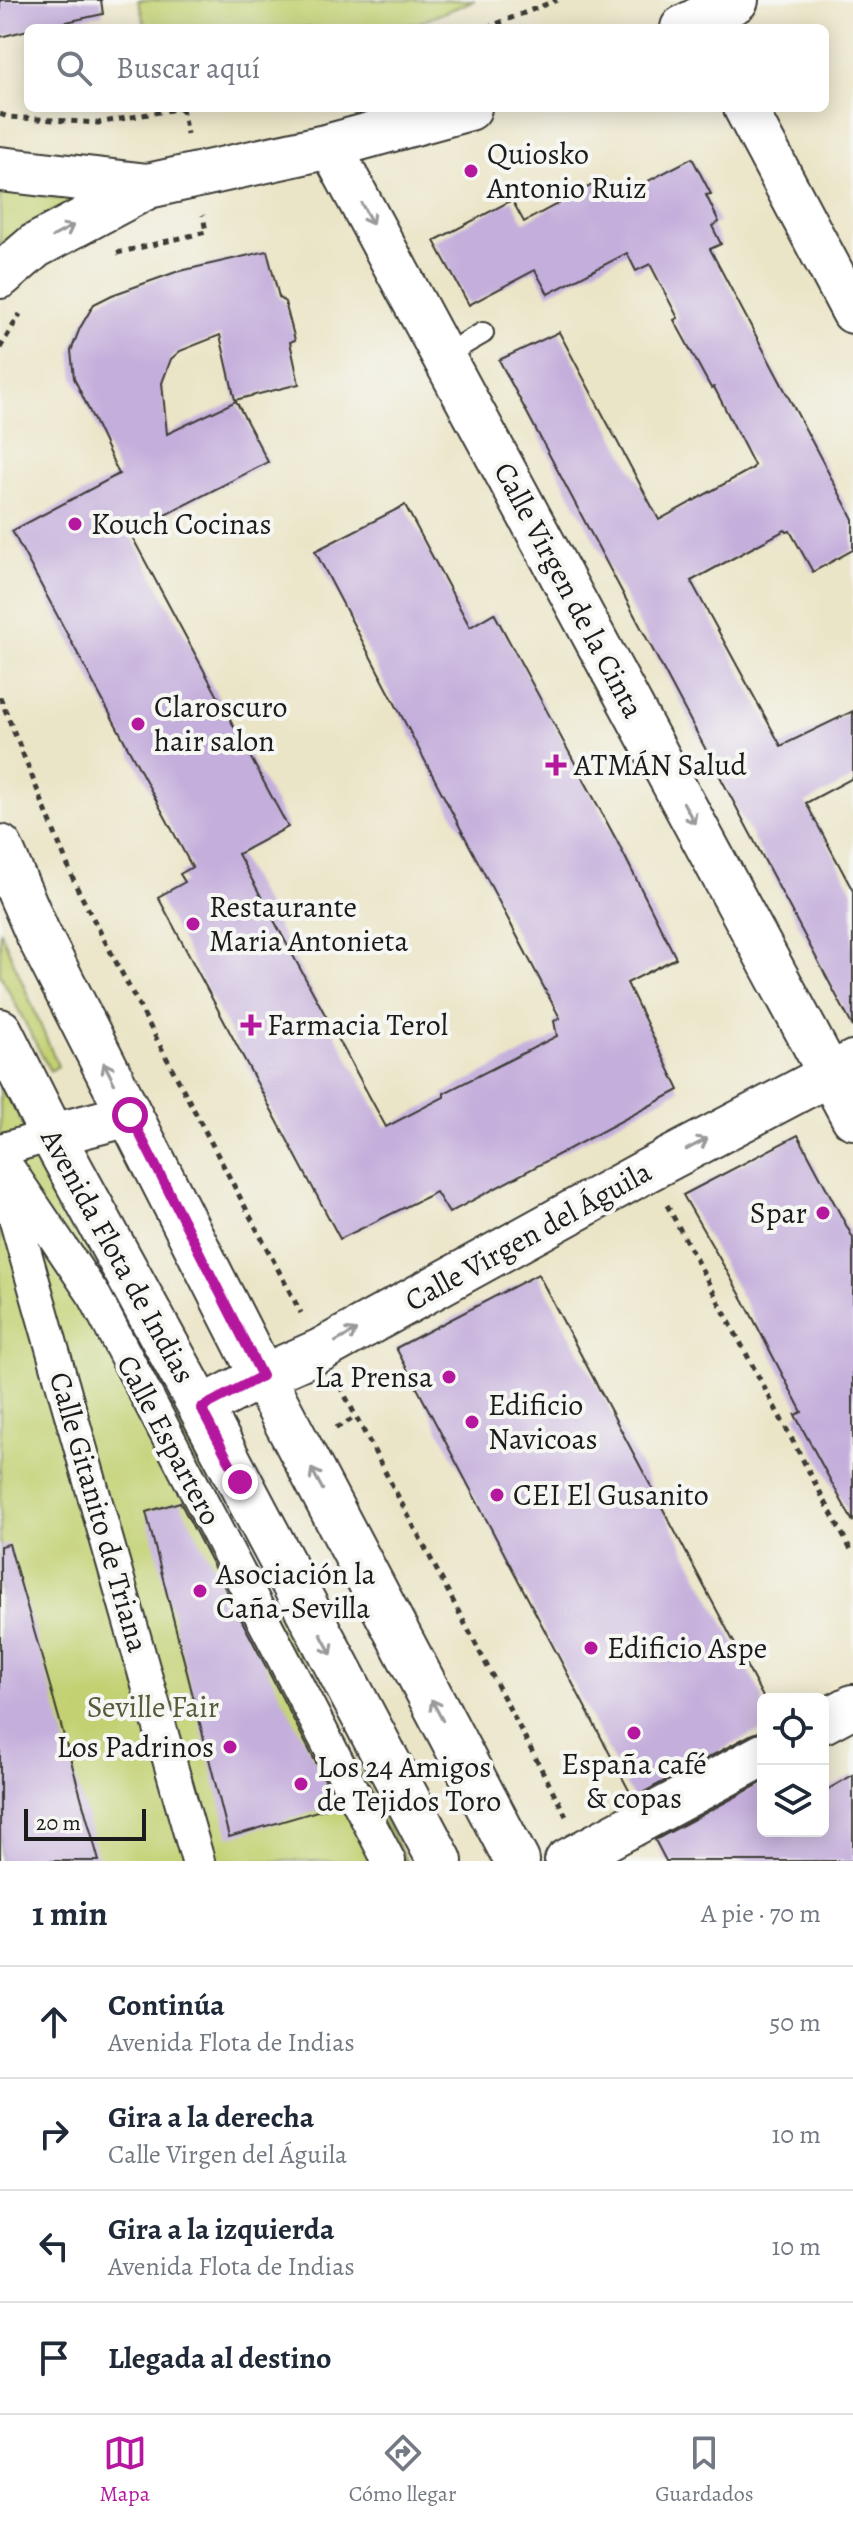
<!DOCTYPE html>
<html lang="es">
<head>
<meta charset="utf-8">
<style>
  body { margin:0; font-family:Alegreya,serif; background:#f2f2f3; color:#1f2937 }
  .controls { position:absolute; right:24px; bottom:24px; display:grid; overflow:hidden; border-radius:12px; box-shadow:0 4px 20px #0003 }
  .controls button { width:72px; height:72px; display:grid; place-items:center; padding:0; border:0; border-bottom:2px solid #e0e1e3; background:#fff; color:#1f2937; font:40px sans-serif }
  .scale { position:absolute; left:24px; bottom:20px; width:122px; box-sizing:border-box; padding-left:8px; border:4px solid #1c1c1c; border-top:0; font-size:22px; line-height:28px; white-space:nowrap; color:#1c1c1c; -webkit-text-stroke:6px #f6f6f2; paint-order:stroke }
  .stop { position:absolute; width:24px; height:24px; margin:-18px; border:6px solid #b5179e; border-radius:50%; background:#fff }
  .stop.end { background:#b5179e; border-color:#fff; box-shadow:0 2px 8px #0008 }
  .list { margin:0; padding:0; list-style:none }
  h2 { display:flex; justify-content:space-between; align-items:center; height:104px; margin:0; padding:0 32px; font-size:34px }
  h2 small { font-size:26px; font-weight:400; color:#747a83 }
  .list li { display:grid; grid-template-columns:52px 1fr auto; gap:24px; align-items:center; box-sizing:border-box; height:112px; padding:0 32px; border-top:2px solid #e0e1e3 }
  .list b { display:block; font-size:30px; white-space:nowrap }
  .list p { margin:0; font-size:26px; white-space:nowrap; color:#747a83 }
  .list em { font-size:26px; font-style:normal; color:#747a83 }
  .icon { flex:none; width:44px; height:44px; fill:none; stroke:currentColor; stroke-width:2; stroke-linecap:round; stroke-linejoin:round }
  .map { position:relative; flex:none; width:853px; height:1861px; overflow:hidden }
  .search { position:absolute; background:#fff; box-shadow:0 4px 20px #0003; left:24px; right:24px; top:24px; height:88px; display:flex; align-items:center; gap:20px; box-sizing:border-box; padding:0 28px; border-radius:12px; color:#747a83; font-size:30px }
  .sheet { height:552px; background:#fff }
  nav { display:flex; justify-content:space-around; align-items:center; box-sizing:border-box; height:112px; border-top:2px solid #e0e1e3; background:#fff; font-size:22px; color:#747a83 }
  nav a { display:grid; justify-items:center; gap:4px }
  nav .on { color:#b5179e }
  .map>svg:first-child { display:block }
</style>
</head>
<body>
<div class="map">
<svg width="853" height="1861" viewBox="0 0 853 1861">
  <rect width="100%" height="100%" fill="#f6f6f2"/>
  <filter id="ink" filterUnits="userSpaceOnUse"><feTurbulence type="fractalNoise" baseFrequency=".0125" numOctaves="2"/><feDisplacementMap in="SourceGraphic" scale="16" xChannelSelector="R" yChannelSelector="G"/><feConvolveMatrix kernelMatrix="1 2 1 2 8 2 1 2 1" color-interpolation-filters="sRGB"/></filter>
  <filter id="wash" filterUnits="userSpaceOnUse"><feTurbulence type="fractalNoise" baseFrequency=".006" numOctaves="4" result="noise"/><feDisplacementMap in="SourceGraphic" scale="32" xChannelSelector="R" yChannelSelector="G"/><feGaussianBlur stdDeviation="1.8" result="paint"/><feColorMatrix in="noise" values="0 0 0 0 0 0 0 0 0 0 0 0 0 0 0 0 0 1.4 0 .05"/><feComposite in="paint" operator="in"/></filter>
  <g filter="url(#wash)">
    <rect width="100%" height="100%" fill="#ebe5c7"/>
    <path fill="#c3d173" stroke="#707648" stroke-width="2" d="M 138,0 L 475,0 L 421,22 L 395,28 L 146,28 Z
      M 0,189 L 74,201 L 29,224 L 0,244 Z
      M 0,930 L 58,1066 L 50,1071 L 0,974 Z
      M 0,1075 L 11,1101 L 406,1861 L 0,1861 Z"/>
    <g id="blocks">
      <path fill="#c4aedb" d="M 0,0 L 101,0 L 103,14 L 39,28 L 28,28 L 28,30 L 0,37 Z
        M 692,158 L 711,194 L 706,195 L 719,222 L 712,226 L 721,244 L 710,249 L 853,519 L 853,550 L 813,572 L 790,531 L 787,532 L 785,530 L 691,581 L 781,746 L 853,711 L 853,778 L 806,803 L 853,891 L 853,1027 L 499,360 L 559,332 L 659,520 L 753,468 L 754,465 L 714,387 L 711,388 L 674,320 L 678,318 L 650,264 L 636,271 L 627,253 L 548,294 L 535,270 L 469,305 L 434,241 L 512,200 L 524,222 L 605,178 L 616,198 Z
        M 267,251 L 279,297 L 285,302 L 295,340 L 290,342 L 299,384 L 235,400 L 220,335 L 180,351 L 171,359 L 162,383 L 167,434 L 236,401 L 268,462 L 130,533 L 288,827 L 238,854 L 386,1127 L 444,1097 L 444,1093 L 557,1036 L 554,1021 L 560,1018 L 315,551 L 405,505 L 470,627 L 494,613 L 617,841 L 676,958 L 627,983 L 679,1090 L 449,1213 L 436,1192 L 340,1239 L 158,897 L 185,882 L 180,874 L 192,867 L 12,531 L 119,474 L 74,378 L 71,351 L 80,328 L 94,304 L 112,295 L 176,272 Z
        M 798,1135 L 853,1238 L 853,1522 L 795,1415 L 802,1412 L 744,1301 L 683,1195 Z
        M 538,1274 L 763,1697 L 763,1731 L 752,1734 L 633,1798 L 396,1348 Z
        M 180,1502 L 338,1805 L 229,1837 L 146,1512 Z
        M 9,1544 L 50,1686 L 99,1861 L 0,1861 L 0,1546 Z
        M 853,1775 L 853,1861 L 666,1861 L 655,1840 L 763,1782 L 763,1831 L 823,1831 L 823,1792 Z"/>
    </g>
  </g>
  <g filter="url(#ink)">
    <use href="#blocks" fill-opacity="0" stroke="#3b3a36" stroke-width="2"/>
    <g fill="none" stroke-linecap="round" stroke-linejoin="round">
      <g stroke="#3b3a36" stroke-width="24">
        <path id="service" d="M 443,356 L 483,333"/>
      </g>
      <g stroke="#3b3a36" stroke-width="36">
        <path id="pedestrian" d="M 0,1150 L 52,1135
          M 0,1156 L 95,1297 L 389,1861
          M 4,1179 L 198,1861"/>
      </g>
      <g stroke="#3b3a36" stroke-width="46">
        <path id="minor" d="M 745,108 L 853,312
          M 330,146 L 853,1118
          M 52,1135 L 130,1115
          M 201,1408 L 262,1376 L 321,1350 L 648,1170 L 853,1062
          M 823,1722 L 853,1706
          M 566,1861 L 763,1755"/>
      </g>
      <g stroke="#3b3a36" stroke-width="48">
        <path id="primary" d="M 683,28 L 736,0
          M 0,169 L 148,186
          M 0,276 L 35,246 L 148,186 L 330,146 L 469,108
          M 0,847 L 37,932 L 262,1376 L 517,1861
          M 0,1031 L 52,1135 L 201,1408 L 440,1861"/>
      </g>
      <path stroke="#3b3a36" stroke-width="5" stroke-dasharray="6 6" stroke-linecap="butt" d="M 486,28 L 557,0
        M 182,108 L 187,134
        M 0,114 L 8,117 L 98,123 L 182,108
        M 117,253 L 206,232 L 203,215
        M 0,348 L 20,314
        M 0,697 L 76,886 L 301,1313
        M 667,1205 L 853,1554
        M 340,1386 L 566,1816
        M 336,1428 L 356,1417"/>
      <use href="#service" stroke="#fff" stroke-width="20"/>
      <use href="#pedestrian" stroke="#fff" stroke-width="32"/>
      <use href="#minor" stroke="#fff" stroke-width="42"/>
      <use href="#primary" stroke="#fff" stroke-width="44"/>
    </g>
    <defs><path id="oneway-shaft" d="M-6 0H5M1.5-3L5.5 0L1.5 3" fill="none" stroke-width="1.6" stroke-linecap="round" stroke-linejoin="round" transform="scale(2)"/></defs>
    <g stroke="#999">
      <use href="#oneway-shaft" transform="translate(367 214) rotate(62)"/>
      <use href="#oneway-shaft" transform="translate(63 231) rotate(-28)"/>
      <use href="#oneway-shaft" transform="translate(689 813) rotate(62)"/>
      <use href="#oneway-shaft" transform="translate(109 1073) rotate(-117)"/>
      <use href="#oneway-shaft" transform="translate(697 1144) rotate(-28)"/>
      <use href="#oneway-shaft" transform="translate(346 1336) rotate(-29)"/>
      <use href="#oneway-shaft" transform="translate(317 1479) rotate(-118)"/>
      <use href="#oneway-shaft" transform="translate(326 1644) rotate(62)"/>
      <use href="#oneway-shaft" transform="translate(437 1710) rotate(-118)"/>
    </g>
  </g>
  <g fill="none" stroke-linecap="round" stroke-linejoin="round" filter="url(#ink)">
    <path stroke="#b5179e" stroke-width="10" d="M 130,1115 L 262,1376 L 201,1408 L 240,1482"/>
  </g>
  <g fill="#b5179e" stroke="#f6f6f2" stroke-width="3">
    <circle cx="471" cy="171" r="8"/>
    <circle cx="75" cy="524" r="8"/>
    <circle cx="138" cy="724" r="8"/>
    <path d="M552 753h8v8h8v8h-8v8h-8v-8h-8v-8h8z"/>
    <circle cx="193" cy="924" r="8"/>
    <path d="M247 1013h8v8h8v8h-8v8h-8v-8h-8v-8h8z"/>
    <circle cx="823" cy="1213" r="8"/>
    <circle cx="449" cy="1377" r="8"/>
    <circle cx="472" cy="1422" r="8"/>
    <circle cx="497" cy="1495" r="8"/>
    <circle cx="200" cy="1591" r="8"/>
    <circle cx="591" cy="1648" r="8"/>
    <circle cx="634" cy="1733" r="8"/>
    <circle cx="230" cy="1747" r="8"/>
    <circle cx="301" cy="1784" r="8"/>
  </g>
  <g text-anchor="middle" stroke-width="8" stroke-linejoin="round" paint-order="stroke">
    <g font-size="30" fill="#1c1c1c" stroke="#f6f6f2" text-anchor="start">
      <text x="487" y="164">Quiosko<tspan x="487" dy="34">Antonio Ruiz</tspan></text>
      <text x="91" y="534">Kouch Cocinas</text>
      <text x="154" y="717">Claroscuro<tspan x="154" dy="34">hair salon</tspan></text>
      <text x="574" y="775">ATMÁN Salud</text>
      <text x="209" y="917">Restaurante<tspan x="209" dy="34">Maria Antonieta</tspan></text>
      <text x="267" y="1035">Farmacia Terol</text>
      <text x="807" y="1223" text-anchor="end">Spar</text>
      <text x="433" y="1387" text-anchor="end">La Prensa</text>
      <text x="488" y="1415">Edificio<tspan x="488" dy="34">Navicoas</tspan></text>
      <text x="513" y="1505">CEI El Gusanito</text>
      <text x="216" y="1584">Asociación la<tspan x="216" dy="34">Caña-Sevilla</tspan></text>
      <text x="607" y="1658">Edificio Aspe</text>
      <text x="214" y="1757" text-anchor="end">Los Padrinos</text>
      <text x="634" y="1774" text-anchor="middle">España café<tspan x="634" dy="34">&amp; copas</tspan></text>
      <text x="317" y="1777">Los 24 Amigos<tspan x="317" dy="34">de Tejidos Toro</tspan></text>
    </g>
    <g font-size="30" fill="#1c1c1c" stroke="#f6f6f2">
      <text transform="translate(569 590) rotate(62)" y="10">Calle Virgen de la Cinta</text>
      <text transform="translate(528 1236) rotate(-29)" y="10">Calle Virgen del Águila</text>
      <text transform="translate(118 1256) rotate(61)" y="10">Avenida Flota de Indias</text>
      <text transform="translate(169 1440) rotate(62)" y="10">Calle Espartero</text>
      <text transform="translate(99 1512) rotate(74)" y="10">Calle Gitanito de Triana</text>
    </g>
    <g font-size="30" fill="#565b3a" stroke="#f6f6f2">
      <text x="153" y="1717">Seville Fair</text>
    </g>
  </g>
</svg>
<div class="controls">
<button><svg class="icon" aria-label="locate" viewBox="0 0 24 24"><circle cx="12" cy="12" r="6"/><path d="M12 2v4M12 18v4M2 12h4M18 12h4"/></svg></button>
<button><svg class="icon" aria-label="layers" viewBox="0 0 24 24"><path d="M12 4l9 5-9 5-9-5zM3 14l9 5 9-5"/></svg></button>
</div>
<div class="scale">20 m</div>
<div class="stop" style="left:130px;top:1115px"></div>
<div class="stop end" style="left:240px;top:1482px"></div>
<div class="search"><svg class="icon" aria-label="search" viewBox="0 0 24 24"><circle cx="10" cy="10" r="6"/><path d="M15 15l6 6"/></svg>Buscar aquí</div>
</div>
<section class="sheet">
<h2>1 min<small>A pie · 70 m</small></h2>
<ul class="list">
<li><svg class="icon" aria-label="ahead" viewBox="0 0 24 24"><path d="M12 20V5M6 11l6-6 6 6"/></svg><div><b>Continúa</b><p>Avenida Flota de Indias</p></div><em>50 m</em></li>
<li><svg class="icon" aria-label="right" viewBox="0 0 24 24"><path d="M7 20v-9h11M14 6l5 5-5 5"/></svg><div><b>Gira a la derecha</b><p>Calle Virgen del Águila</p></div><em>10 m</em></li>
<li><svg class="icon" aria-label="left" viewBox="0 0 24 24"><path d="M17 20v-9H6M10 6l-5 5 5 5"/></svg><div><b>Gira a la izquierda</b><p>Avenida Flota de Indias</p></div><em>10 m</em></li>
<li><svg class="icon" aria-label="arrive" viewBox="0 0 24 24"><path d="M6 21V4h12l-3 4 3 4H6"/></svg><div><b>Llegada al destino</b></div></li>
</ul>
</section>
<nav>
<a class="on"><svg class="icon" aria-label="map" viewBox="0 0 24 24"><path d="M3 6l6-2 6 2 6-2v14l-6 2-6-2-6 2zM9 4v14M15 6v14"/></svg>Mapa</a>
<a><svg class="icon" aria-label="directions" viewBox="0 0 24 24"><path d="M12 3l9 9-9 9-9-9zM9 14v-3h6M13 9l2 2-2 2"/></svg>Cómo llegar</a>
<a><svg class="icon" aria-label="saved" viewBox="0 0 24 24"><path d="M7 4h10v16l-5-4-5 4z"/></svg>Guardados</a>
</nav>
</body>
</html>
